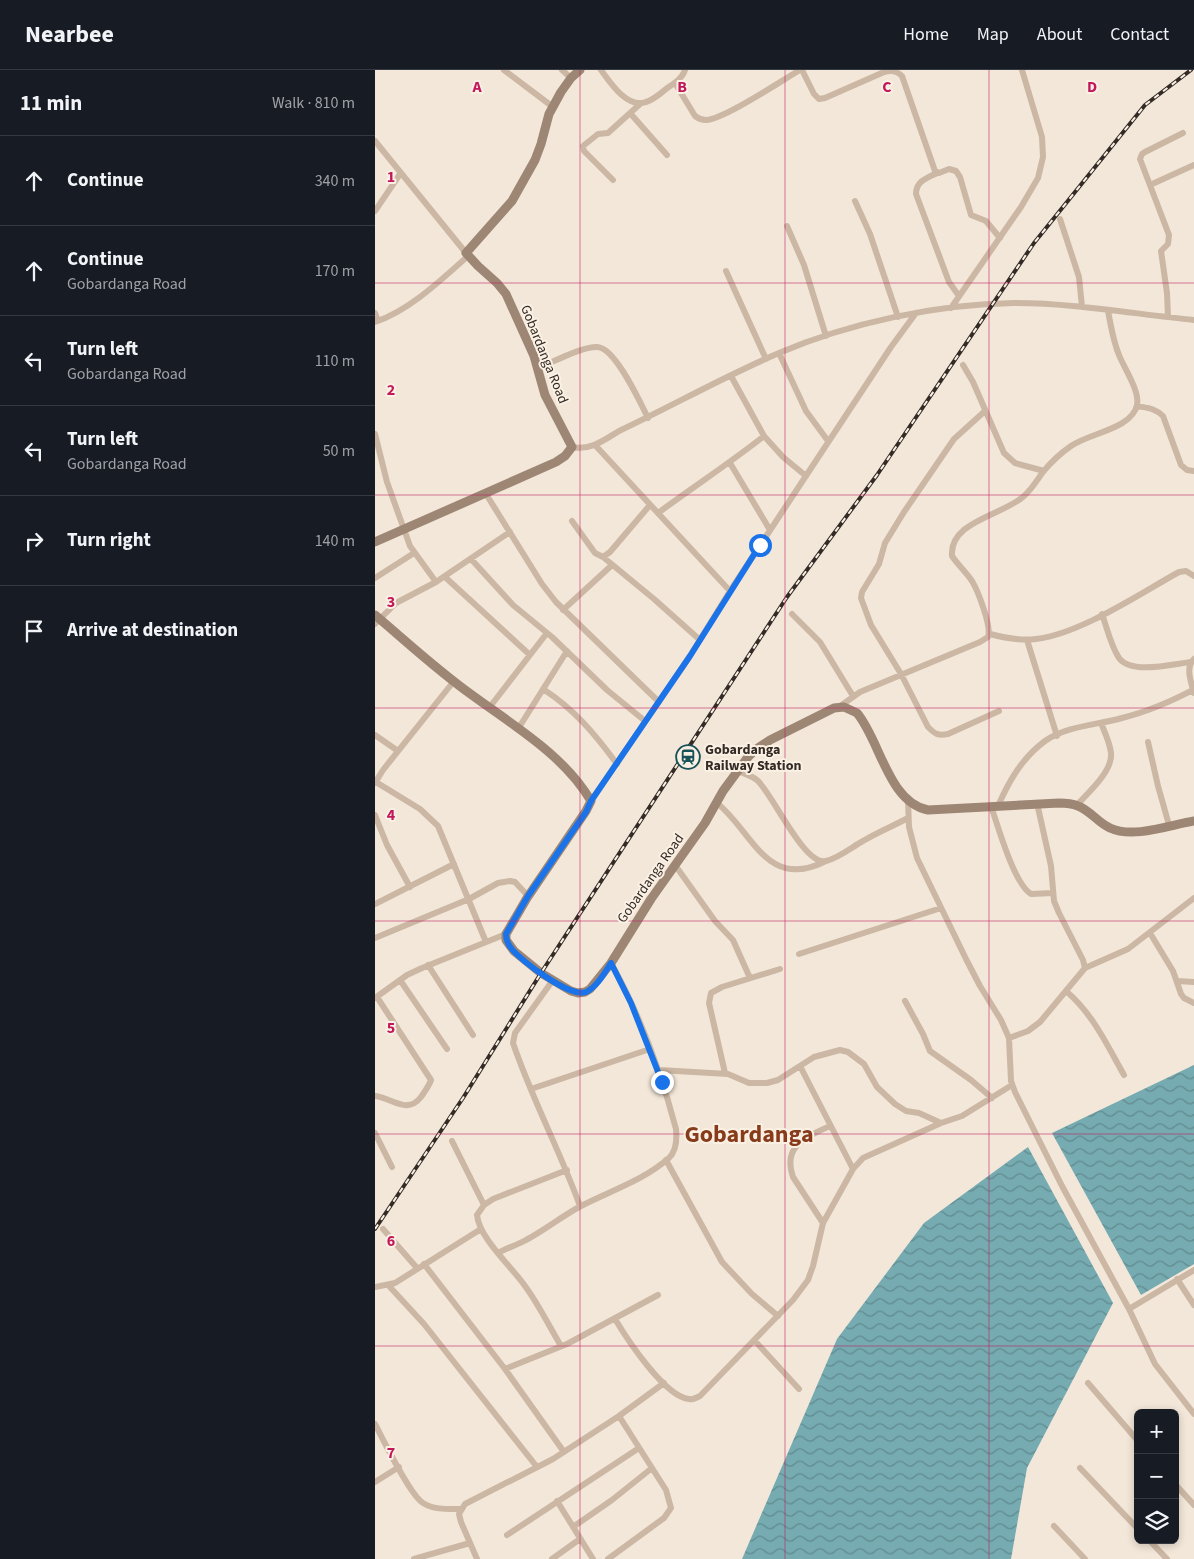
<!DOCTYPE html>
<html lang="en">
<head>
<meta charset="utf-8">
<style>
  body { margin:0; font-family:"Source Sans 3",sans-serif; background:#20242c; color:#f1f3f6 }
  .controls { position:absolute; right:15px; bottom:15px; display:grid; overflow:hidden; border-radius:8px; box-shadow:0 2px 8px #0003 }
  .controls button { width:45px; height:45px; display:grid; place-items:center; padding:0; border:0; border-bottom:1px solid #363941; background:#171b24; color:#f1f3f6; font:25px sans-serif }
  .stop { position:absolute; width:15px; height:15px; margin:-11px; border:4px solid #1a73e8; border-radius:50%; background:#fff }
  .stop.end { background:#1a73e8; border-color:#fff; box-shadow:0 1px 5px #0008 }
  .list { margin:0; padding:0; list-style:none }
  h2 { display:flex; justify-content:space-between; align-items:center; height:65px; margin:0; padding:0 20px; font-size:21px }
  h2 small { font-size:16px; font-weight:400; color:#9ea1a6 }
  .list li { display:grid; grid-template-columns:32px 1fr auto; gap:15px; align-items:center; box-sizing:border-box; height:90px; padding:0 20px; border-top:1px solid #363941 }
  .list b { display:block; font-size:19px; white-space:nowrap }
  .list p { margin:0; font-size:16px; white-space:nowrap; color:#9ea1a6 }
  .list em { font-size:16px; font-style:normal; color:#9ea1a6 }
  .icon { flex:none; width:28px; height:28px; fill:none; stroke:currentColor; stroke-width:2; stroke-linecap:round; stroke-linejoin:round }
  .map { position:relative; flex:none; width:819px; height:1489px; overflow:hidden }
  header { display:flex; align-items:center; gap:30px; box-sizing:border-box; height:70px; padding:0 25px; background:#171b24; border-bottom:1px solid #363941 }
  header strong { font-size:24px }
  nav { display:flex; gap:28px; margin-inline-start:auto; font-size:18px }
  main { display:flex }
  aside { flex:1; background:#171b24 }
  .map>svg:first-child { display:block }
</style>
</head>
<body>
<header>
<strong>Nearbee</strong>
<nav><a>Home</a><a>Map</a><a>About</a><a>Contact</a></nav>
</header>
<main>
<aside>
<h2>11 min<small>Walk · 810 m</small></h2>
<ul class="list">
<li><svg class="icon" aria-label="ahead" viewBox="0 0 24 24"><path d="M12 20V5M6 11l6-6 6 6"/></svg><div><b>Continue</b></div><em>340 m</em></li>
<li><svg class="icon" aria-label="ahead" viewBox="0 0 24 24"><path d="M12 20V5M6 11l6-6 6 6"/></svg><div><b>Continue</b><p>Gobardanga Road</p></div><em>170 m</em></li>
<li><svg class="icon" aria-label="left" viewBox="0 0 24 24"><path d="M17 20v-9H6M10 6l-5 5 5 5"/></svg><div><b>Turn left</b><p>Gobardanga Road</p></div><em>110 m</em></li>
<li><svg class="icon" aria-label="left" viewBox="0 0 24 24"><path d="M17 20v-9H6M10 6l-5 5 5 5"/></svg><div><b>Turn left</b><p>Gobardanga Road</p></div><em>50 m</em></li>
<li><svg class="icon" aria-label="right" viewBox="0 0 24 24"><path d="M7 20v-9h11M14 6l5 5-5 5"/></svg><div><b>Turn right</b></div><em>140 m</em></li>
<li><svg class="icon" aria-label="arrive" viewBox="0 0 24 24"><path d="M6 21V4h12l-3 4 3 4H6"/></svg><div><b>Arrive at destination</b></div></li>
</ul>
</aside>
<div class="map">
<svg width="819" height="1489" viewBox="0 0 819 1489">
  <defs>
    <pattern id="water-waves" width="16" height="10" patternUnits="userSpaceOnUse" patternTransform="scale(1.25)"><rect width="16" height="10" fill="#75abb1"/><path d="M0 5q4-4 8 0t8 0" fill="none" stroke="#618b90"/></pattern>
  </defs>
  <rect width="100%" height="100%" fill="#f2e7d8"/>
  <path fill="url(#water-waves)" d="M 819,995 L 819,1194 L 766,1225 L 677,1063 Z
    M 653,1077 L 738,1233 L 652,1398 L 636,1489 L 367,1489 L 462,1269 L 549,1153 Z"/>
  <g fill="none" stroke-linecap="round" stroke-linejoin="round">
    <path stroke="#cbb7a3" stroke-width="6" d="M 129,0 L 178,37
      M 187,0 L 196,8
      M 226,0 C 235,12 252,39 271,32 C 278,30 285,24 291,19 C 298,14 307,9 310,0
      M 427,0 L 439,24 L 444,29 L 450,28 L 509,2 C 517,0 522,1 527,6 L 560,101 L 564,103 L 574,99 L 581,101 L 585,107 L 596,145 L 611,151 L 625,168
      M 300,13 L 320,46 C 324,49 327,50 331,50 C 349,49 406,11 425,0
      M 255,43 L 292,85
      M 0,71 L 91,183
      M 562,103 C 552,108 541,111 541,124 L 574,212 L 584,226
      M 238,110 L 209,81 L 208,76 L 223,64 L 233,63 L 265,34
      M 775,115 L 819,95
      M 480,131 L 495,164 L 523,247
      M 0,141 L 25,104
      M 685,149 L 704,207 L 707,237
      M 412,156 L 429,195 L 451,266
      M 351,201 L 391,289
      M 576,238 L 646,137 L 663,108 L 668,87 L 667,67 L 647,0
      M 0,243 L 3,251
      M 793,247 L 792,223 L 786,181 L 793,174 L 794,165 L 765,89 L 767,84 L 770,82 L 808,63
      M 0,252 C 35,240 66,210 93,186
      M 404,283 L 431,341 L 453,371
      M 588,295 L 598,312 L 629,383 L 640,393 L 669,401
      M 163,298 C 179,292 205,277 222,277 C 240,277 265,332 273,348
      M 356,306 L 389,366 L 408,387 L 431,406
      M 762,336 C 772,338 780,338 788,346 L 806,395 L 812,400 L 819,401
      M 610,341 L 579,369 L 529,442 L 510,473 L 504,494 L 487,522 L 486,528 L 496,555 L 526,604 L 553,657 C 560,664 563,666 573,664 L 624,641
      M 0,364 L 12,412 L 35,476 L 61,512
      M 220,375 L 355,521
      M 197,377 C 215,381 229,370 244,361 C 297,336 350,306 404,283 C 474,253 562,234 639,233 C 699,233 759,244 819,250
      M 355,393 L 395,460
      M 111,424 L 167,514 L 181,532 L 284,632
      M 283,443 C 318,417 355,393 389,366
      M 197,451 L 220,483 L 228,487 L 235,482 L 275,435
      M 228,487 L 279,529 L 325,570
      M 96,489 L 138,535 L 177,567 L 232,620 L 270,651
      M 70,507 L 155,585
      M 0,508 L 39,483
      M 188,540 L 237,495
      M 417,544 L 445,572 L 478,626
      M 727,544 C 732,558 736,576 744,588 C 756,605 798,594 816,592
      M 0,554 L 21,533 L 61,512 L 135,462
      M 615,564 C 630,568 645,571 661,569 C 705,564 764,524 804,502 L 811,501 L 819,506
      M 652,570 L 682,666
      M 168,619 C 199,639 220,664 242,694
      M 819,623 C 816,612 810,597 819,589
      M 464,637 L 485,622 L 605,572 L 613,567 C 617,557 603,521 597,511 C 591,502 583,495 577,486 C 574,451 629,445 649,426 C 657,419 662,410 668,402 C 676,392 686,383 696,376 C 714,363 757,359 762,335 C 765,321 749,298 744,285 C 738,271 736,256 733,241
      M 114,638 L 172,563
      M 143,659 L 192,581
      M 0,665 L 23,681
      M 773,672 L 783,716 L 794,755
      M 363,701 C 370,704 378,706 383,711 C 398,725 430,797 451,791 C 464,788 477,777 488,771 C 503,762 518,756 533,748
      M 1,712 L 45,739 L 63,756 L 111,872
      M 0,713 L 8,700 L 79,611
      M 533,730 L 534,757 L 542,788 L 591,889 L 605,916 L 626,950 L 634,968 L 636,1011 L 640,1022 L 687,1116 L 754,1239 L 780,1294 L 819,1344
      M 216,731 L 315,586 L 355,521 L 516,277 L 541,243
      M 342,733 C 378,762 391,820 449,792
      M 702,735 C 713,723 738,701 736,683 C 735,673 730,663 726,653
      M 616,736 C 623,756 639,814 656,824 L 678,823
      M 623,736 C 634,711 647,688 670,671 C 691,656 722,655 747,648 C 772,642 795,632 818,620
      M 0,745 L 12,775 L 35,817
      M 300,795 L 340,851 L 358,870 L 375,908
      M 0,834 L 79,794
      M 775,863 L 798,901 L 806,924 L 809,928 L 819,933
      M 0,868 L 94,829 L 123,813 L 135,811 L 140,812 L 153,826
      M 424,884 L 566,838
      M 53,895 L 98,965
      M 710,898 L 753,879 L 819,828
      M 25,910 L 72,979
      M 178,910 L 140,963 L 138,973 C 157,1029 185,1081 205,1136
      M 802,911 L 819,912
      M 691,921 C 718,944 732,975 749,1005
      M 0,928 L 32,905 L 47,898 L 131,864
      M 530,931 L 548,964 L 555,981 L 596,1010 L 617,1028
      M 634,968 L 653,961 L 665,952 L 710,898 L 708,890 L 684,843 L 679,831 L 676,796 L 662,733
      M 425,996 L 478,1099
      M 284,1000 L 353,1004 L 374,1013 L 392,1013 L 403,1010 L 439,987 L 465,980 L 473,982 L 489,994 L 502,1017 L 520,1034 L 531,1041 L 544,1043 L 566,1053 L 587,1046 L 637,1015
      M 350,1003 L 334,933 L 336,923 L 347,917 L 405,899
      M 156,1019 L 275,979
      M 0,1026 C 17,1028 32,1045 46,1027 C 50,1021 54,1016 56,1010 L 2,927
      M 0,1063 L 17,1097
      M 77,1071 L 109,1135
      M 291,1090 L 347,1192 L 377,1224 L 403,1246
      M 448,1153 L 418,1107 C 407,1076 431,1067 455,1056
      M 8,1159 L 42,1198
      M 123,1183 C 132,1178 142,1175 151,1170 C 170,1160 187,1146 206,1136 C 235,1121 269,1110 294,1088 C 301,1081 302,1069 301,1059 C 286,1002 265,945 236,893
      M 49,1194 L 130,1299 L 189,1382
      M 802,1209 L 819,1235
      M 14,1216 L 49,1254 L 162,1397
      M 0,1217 L 20,1213 L 106,1159
      M 754,1239 L 819,1200
      M 240,1249 C 252,1269 290,1327 314,1329 C 318,1330 321,1328 325,1326 L 418,1230 L 433,1210 L 438,1196 L 448,1153 L 478,1099 L 488,1088 L 566,1053
      M 380,1271 L 424,1319
      M 186,1276 C 174,1256 164,1235 150,1216 C 137,1197 104,1168 102,1145 L 109,1135 L 118,1129 L 192,1100
      M 130,1299 L 192,1274 L 283,1225
      M 713,1313 L 763,1371
      M 0,1354 C 9,1371 35,1425 48,1433 C 59,1440 73,1439 86,1439
      M 705,1398 L 763,1459
      M 0,1412 L 24,1397
      M 800,1414 L 819,1435
      M 182,1431 L 218,1489
      M 679,1456 L 710,1489
      M 198,1457 L 237,1430 L 277,1398
      M 132,1465 L 264,1378
      M 774,1470 L 792,1489
      M 39,1489 L 95,1473
      M 102,1489 L 86,1452 L 84,1444 L 90,1434 L 178,1389 L 244,1346 L 289,1313
      M 177,1489 L 205,1469
      M 233,1489 L 289,1448 L 296,1438 L 291,1420 L 244,1346"/>
    <path stroke="#9e8675" stroke-width="9" d="M 0,472 L 181,392 L 190,386 L 197,377 L 170,325 L 159,286 L 131,224 L 122,213 L 103,196 L 91,183 L 137,131 L 160,90 L 166,74 L 174,44 L 186,22 L 196,8 L 205,0
      M 0,545 C 32,572 63,601 97,625 C 139,656 189,685 216,731 L 211,741 L 152,828 L 131,864 L 131,870 L 139,881 L 166,903 L 196,921 L 203,923 L 210,922 L 215,919 L 236,893 L 276,829 L 330,753 L 348,721 L 373,687 L 380,680 L 395,670 L 459,638 L 469,637 L 482,643 C 505,670 513,732 553,740 L 684,733 C 691,733 698,734 703,736 C 716,741 723,753 735,758 C 758,769 795,755 819,751"/>
    <g stroke="#352b26" stroke-width="4">
      <path id="rail" d="M 0,1159 L 88,1028 L 166,903 L 412,527 L 502,405 L 659,173 L 770,35 L 816,0"/>
    </g>
    <use href="#rail" stroke="#faf1e4" stroke-width="2" stroke-dasharray="5.5" stroke-linecap="butt"/>
  </g>
  <g fill="none" stroke-linecap="round" stroke-linejoin="round">
    <path stroke="#1a73e8" stroke-width="6" d="M 287,1012 L 256,933 L 236,893 C 230,902 222,917 211,922 C 195,928 146,891 136,878 C 132,873 131,869 131,864 L 153,826 L 211,742 L 216,731 L 315,586 L 385,475"/>
  </g>
  <path fill="none" stroke="#c2185b" stroke-width="1" stroke-opacity="0.55" d="M 205,0 L 205,1489M 410,0 L 410,1489M 614,0 L 614,1489M 0,213 L 819,213M 0,425 L 819,425M 0,638 L 819,638M 0,851 L 819,851M 0,1064 L 819,1064M 0,1276 L 819,1276"/>
  <defs>
    <g id="station-ring" transform="scale(1.25)"><circle r="9.5" fill="#faf1e4" stroke="#195159" stroke-width="1.5"/><path d="M-3-6H3Q5-6 5-4V2Q5 4 3 4L4.5 6H3L1.5 4h-3L-3 6H-4.5L-3 4Q-5 4-5 2V-4Q-5-6-3-6ZM-3.5-4v3h7v-3ZM-3.5 1v1.5H-2V1ZM2 1v1.5H3.5V1Z" fill="#195159"/></g>
  </defs>
  <g fill-rule="evenodd">
    <use href="#station-ring" x="313" y="687"/>
  </g>
  <g text-anchor="middle" stroke-width="4" stroke-linejoin="round" paint-order="stroke">
    <g font-size="14" fill="#352b26" stroke="#faf1e4">
      <text transform="translate(170 284) rotate(68)" y="5">Gobardanga Road</text>
      <text transform="translate(275 808) rotate(-55)" y="5">Gobardanga Road</text>
    </g>
    <g font-size="14" font-weight="bold" fill="#352b26" stroke="#faf1e4" text-anchor="start">
      <text x="330" y="684">Gobardanga<tspan x="330" dy="16">Railway Station</tspan></text>
    </g>
    <g font-size="24" font-weight="bold" fill="#883b1b" stroke="#faf1e4">
      <text x="374" y="1072">Gobardanga</text>
    </g>
  </g>
  <g font-size="16" text-anchor="middle" font-weight="bold" fill="#c2185b" stroke="#faf1e4" stroke-width="4" stroke-linejoin="round" paint-order="stroke">
    <text x="102" y="22">A</text>
    <text x="307" y="22">B</text>
    <text x="512" y="22">C</text>
    <text x="717" y="22">D</text>
    <text x="16" y="112">1</text>
    <text x="16" y="325">2</text>
    <text x="16" y="537">3</text>
    <text x="16" y="750">4</text>
    <text x="16" y="963">5</text>
    <text x="16" y="1176">6</text>
    <text x="16" y="1388">7</text>
  </g>
</svg>
<div class="controls">
<button>+</button>
<button>−</button>
<button><svg class="icon" aria-label="layers" viewBox="0 0 24 24"><path d="M12 4l9 5-9 5-9-5zM3 14l9 5 9-5"/></svg></button>
</div>
<div class="stop" style="left:385px;top:475px"></div>
<div class="stop end" style="left:287px;top:1012px"></div>
</div>
</main>
</body>
</html>
